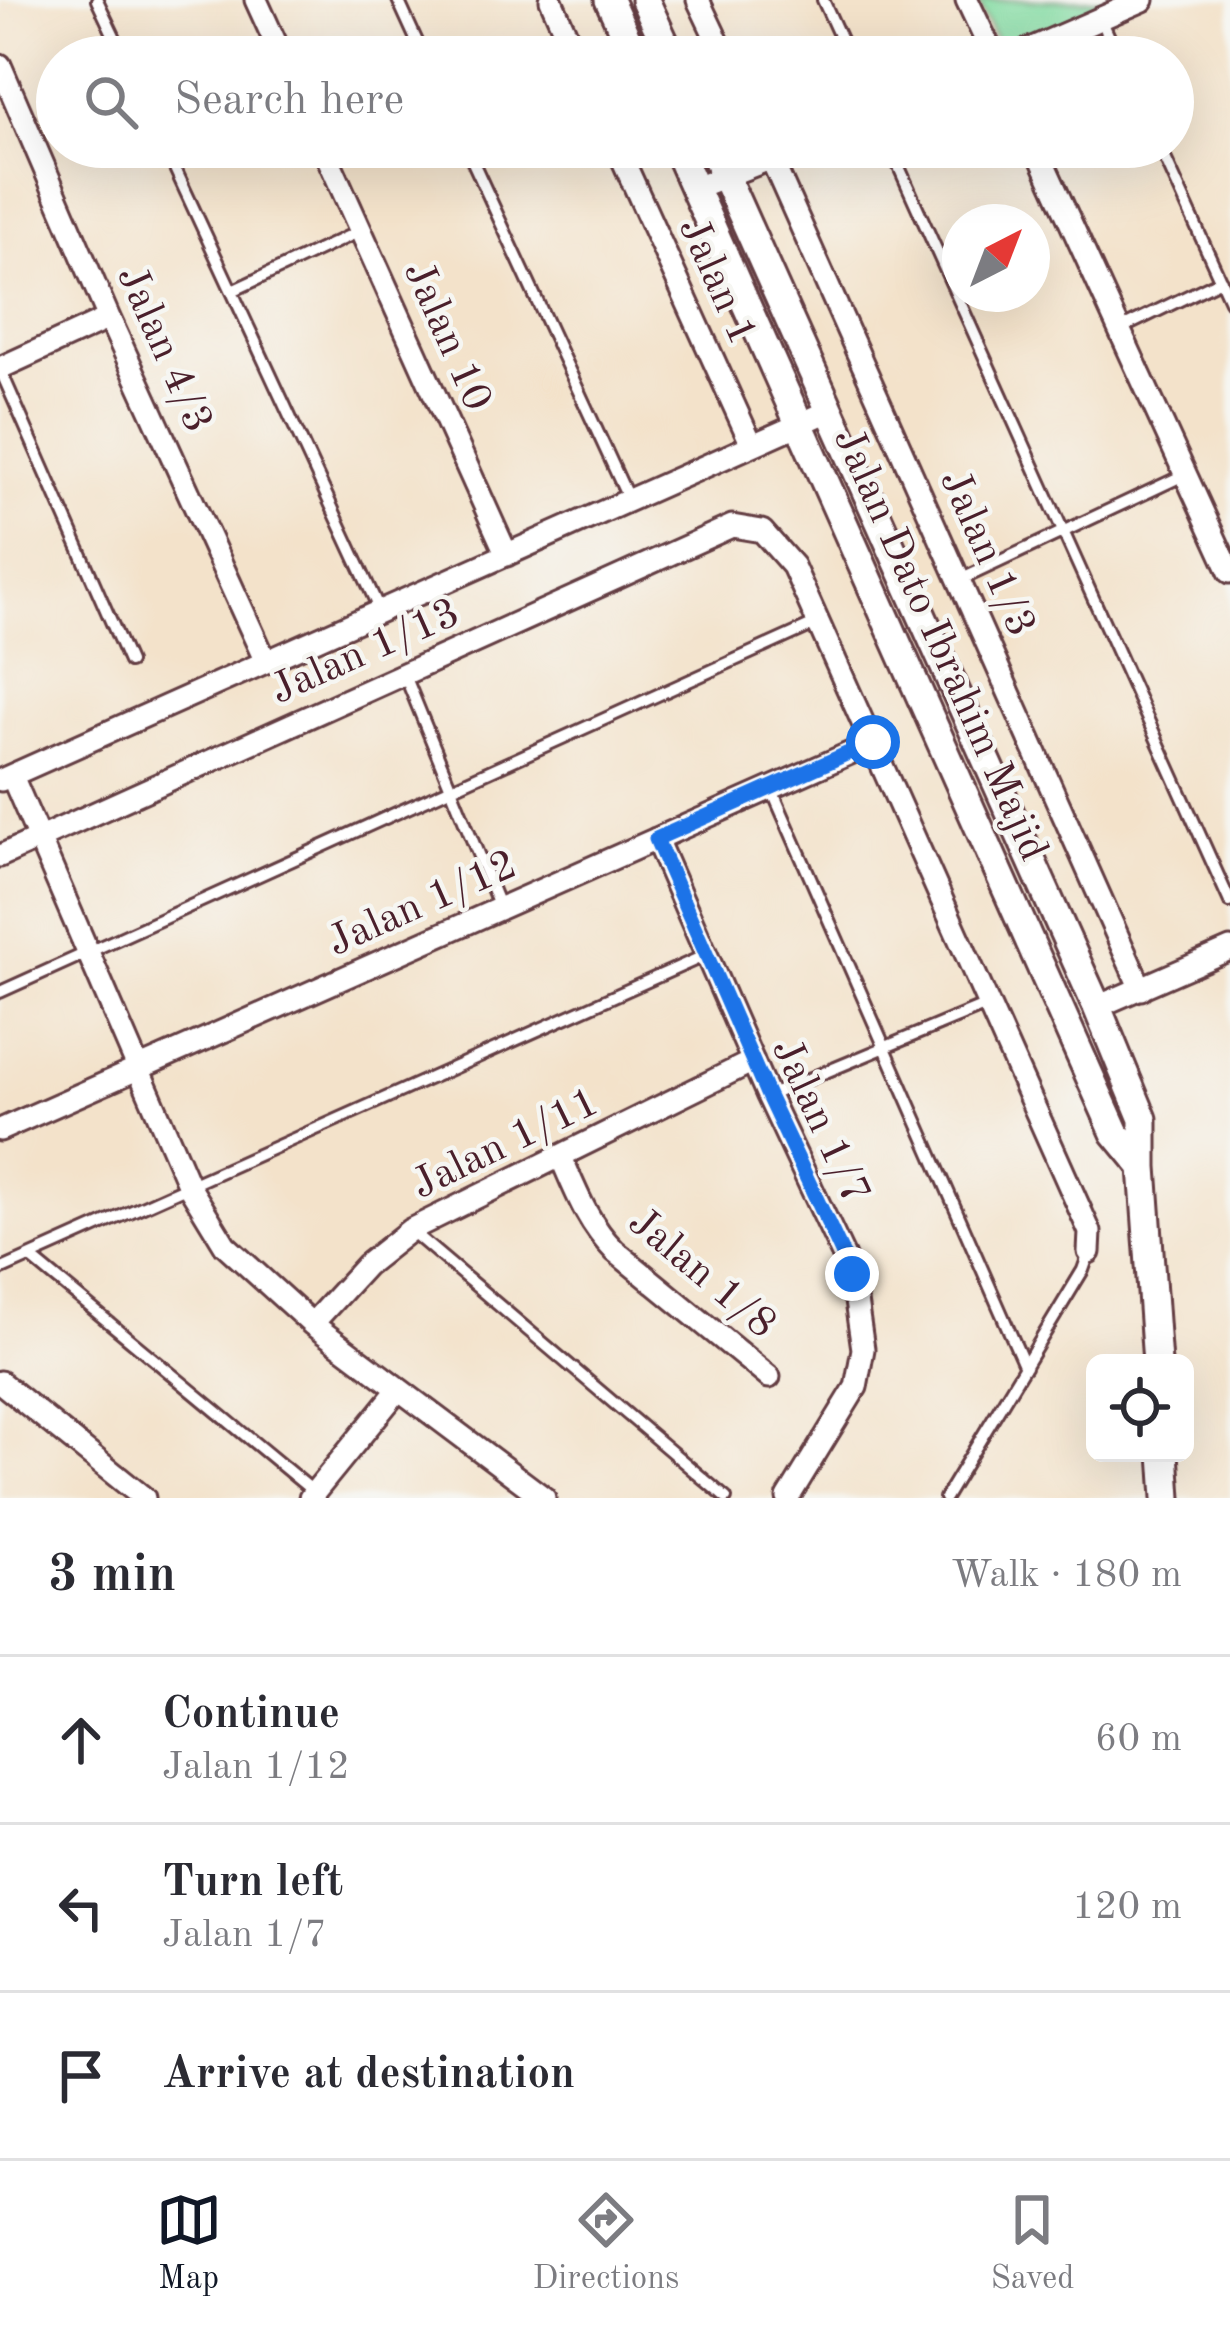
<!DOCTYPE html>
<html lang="en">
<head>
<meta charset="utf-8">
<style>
  body { margin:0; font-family:"Old Standard TT",serif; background:#f7f7f7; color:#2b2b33 }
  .controls { position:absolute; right:36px; bottom:36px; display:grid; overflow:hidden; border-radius:18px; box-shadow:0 12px 48px #0002 }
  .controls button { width:108px; height:108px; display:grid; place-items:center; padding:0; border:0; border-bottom:3px solid #e1e1e2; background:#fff; color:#2b2b33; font:60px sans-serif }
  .compass { position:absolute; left:942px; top:204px; width:108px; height:108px; border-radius:50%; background:#fff; box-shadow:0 12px 48px #0002; rotate:42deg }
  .stop { position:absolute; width:36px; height:36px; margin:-27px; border:9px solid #1a73e8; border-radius:50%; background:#fff }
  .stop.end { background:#1a73e8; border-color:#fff; box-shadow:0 3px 12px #0008 }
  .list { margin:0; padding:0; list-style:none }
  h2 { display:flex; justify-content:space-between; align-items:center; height:156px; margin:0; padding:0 48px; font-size:51px }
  h2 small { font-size:39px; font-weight:400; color:#7c7c81 }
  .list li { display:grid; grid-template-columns:78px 1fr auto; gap:36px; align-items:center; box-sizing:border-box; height:168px; padding:0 48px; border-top:3px solid #e1e1e2 }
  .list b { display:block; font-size:45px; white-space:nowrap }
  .list p { margin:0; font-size:39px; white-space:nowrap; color:#7c7c81 }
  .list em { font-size:39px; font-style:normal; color:#7c7c81 }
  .icon { flex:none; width:66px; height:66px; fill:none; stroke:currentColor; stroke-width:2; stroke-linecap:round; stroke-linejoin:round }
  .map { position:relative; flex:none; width:1230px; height:1498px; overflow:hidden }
  .search { position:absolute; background:#fff; box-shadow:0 12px 48px #0002; left:36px; right:36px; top:36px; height:132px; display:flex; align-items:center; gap:30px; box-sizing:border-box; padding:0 42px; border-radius:66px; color:#7c7c81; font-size:45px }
  .sheet { height:660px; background:#fff }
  nav { display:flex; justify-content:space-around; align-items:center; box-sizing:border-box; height:168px; border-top:3px solid #e1e1e2; background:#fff; font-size:33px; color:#7c7c81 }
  nav a { display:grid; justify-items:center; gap:6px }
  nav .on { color:#111827 }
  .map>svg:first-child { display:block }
</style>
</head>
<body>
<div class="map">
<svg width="1230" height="1498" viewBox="0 0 1230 1498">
  <rect width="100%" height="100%" fill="#f6f6f2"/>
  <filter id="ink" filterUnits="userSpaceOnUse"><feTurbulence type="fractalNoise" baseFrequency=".00833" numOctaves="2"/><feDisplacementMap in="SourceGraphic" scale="24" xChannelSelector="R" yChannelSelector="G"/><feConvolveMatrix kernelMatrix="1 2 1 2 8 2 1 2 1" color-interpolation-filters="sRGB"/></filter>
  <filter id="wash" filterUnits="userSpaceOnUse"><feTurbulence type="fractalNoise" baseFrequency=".004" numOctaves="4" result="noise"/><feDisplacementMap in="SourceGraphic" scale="48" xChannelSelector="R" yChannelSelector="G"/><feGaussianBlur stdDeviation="2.7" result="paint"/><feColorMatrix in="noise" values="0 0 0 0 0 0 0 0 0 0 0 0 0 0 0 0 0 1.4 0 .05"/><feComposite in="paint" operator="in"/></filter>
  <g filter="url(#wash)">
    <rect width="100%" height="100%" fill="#f3e2ca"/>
    <path fill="#82dca2" stroke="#667e66" stroke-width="3" d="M 977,0 L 1114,0 L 1002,53 Z"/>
  </g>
  <g filter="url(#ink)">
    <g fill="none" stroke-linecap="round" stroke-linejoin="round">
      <g stroke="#633c43" stroke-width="16">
        <path id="service" d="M 97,0 L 124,57
          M 398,0 L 424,57
          M 823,0 L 849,57
          M 1101,19 L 1118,57
          M 165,147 L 380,611
          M 466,147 L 629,500
          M 890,147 L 1230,902
          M 1160,147 L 1230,301
          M 232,291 L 360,231
          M 1120,329 L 1221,280
          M 0,369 L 129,662
          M 960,580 L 1184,475
          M 404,673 L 500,908
          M 771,788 L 1025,1367
          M 0,992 L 817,623
          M 768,1096 L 989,1004
          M 410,1230 L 726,1498
          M 30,1257 L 314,1492
          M 0,1270 L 706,955
          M 945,1498 L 1083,1270 L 1089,1253"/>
      </g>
      <g stroke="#633c43" stroke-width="27">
        <path id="minor" d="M 256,0 L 282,57
          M 551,0 L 576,57
          M 698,0 L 725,57
          M 967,0 L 994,57
          M 1012,57 L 1143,0
          M 0,65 L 109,318 L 266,662
          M 323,147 L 507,555
          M 617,147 L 752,445
          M 766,147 L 1141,989
          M 1036,147 L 1230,572
          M 695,188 L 801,147
          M 0,368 L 109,318
          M 12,776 L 189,1186 L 225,1245 L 312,1324 L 544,1498
          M 1,780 L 829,411
          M 656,839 L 768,1096 L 852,1274 L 863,1349 L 856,1387 L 788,1498
          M 0,856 L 732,526 L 762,531 L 793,566 L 1090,1232 L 1089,1252
          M 1097,1007 L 1230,949
          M 0,1130 L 873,743
          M 561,1157 C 576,1192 588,1224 615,1251 L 769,1377
          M 312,1324 L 366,1265 L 410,1230 L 753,1061
          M 0,1382 L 144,1498
          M 310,1498 L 398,1390"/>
      </g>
      <g stroke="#633c43" stroke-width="33">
        <path id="tertiary" d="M 609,0 L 635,57
          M 645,0 L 671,57
          M 676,147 L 1115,1133 L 1143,1167
          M 712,147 L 1097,1007 L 1143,1119 L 1143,1167 L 1157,1363
          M 1164,1453 L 1167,1498"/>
      </g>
      <use href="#service" stroke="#fff" stroke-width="10"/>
      <use href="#minor" stroke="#fff" stroke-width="21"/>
      <use href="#tertiary" stroke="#fff" stroke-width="27"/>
    </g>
  </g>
  <g fill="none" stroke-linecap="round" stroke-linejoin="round" filter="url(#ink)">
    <path stroke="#1a73e8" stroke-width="15" d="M 852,1274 L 768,1096 L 656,839 L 873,742"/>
  </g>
  <g text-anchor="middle" stroke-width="9" stroke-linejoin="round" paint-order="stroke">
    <g font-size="42" fill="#4a1f2b" stroke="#f6f6f2">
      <text transform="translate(720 280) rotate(66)" y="15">Jalan 1</text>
      <text transform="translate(450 335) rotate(66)" y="15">Jalan 10</text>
      <text transform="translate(167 348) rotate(66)" y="15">Jalan 4/3</text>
      <text transform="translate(990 552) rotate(66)" y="15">Jalan 1/3</text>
      <text transform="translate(943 643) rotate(66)" y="15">Jalan Dato Ibrahim Majid</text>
      <text transform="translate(364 649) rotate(-24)" y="15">Jalan 1/13</text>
      <text transform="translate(421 901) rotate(-24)" y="15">Jalan 1/12</text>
      <text transform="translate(823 1120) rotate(65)" y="15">Jalan 1/7</text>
      <text transform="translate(504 1141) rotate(-26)" y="15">Jalan 1/11</text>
      <text transform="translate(704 1271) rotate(40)" y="15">Jalan 1/8</text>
    </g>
  </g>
</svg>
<div class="controls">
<button><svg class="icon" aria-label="locate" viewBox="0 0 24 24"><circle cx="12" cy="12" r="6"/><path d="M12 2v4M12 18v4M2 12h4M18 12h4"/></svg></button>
</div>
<svg class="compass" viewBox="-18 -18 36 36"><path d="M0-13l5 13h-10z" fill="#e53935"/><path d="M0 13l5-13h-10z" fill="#7c7c81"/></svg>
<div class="stop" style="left:873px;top:742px"></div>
<div class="stop end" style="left:852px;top:1274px"></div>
<div class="search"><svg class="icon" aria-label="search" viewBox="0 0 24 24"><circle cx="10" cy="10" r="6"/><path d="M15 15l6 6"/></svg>Search here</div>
</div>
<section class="sheet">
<h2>3 min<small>Walk · 180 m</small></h2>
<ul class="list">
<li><svg class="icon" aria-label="ahead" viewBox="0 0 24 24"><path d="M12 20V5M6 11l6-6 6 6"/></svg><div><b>Continue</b><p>Jalan 1/12</p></div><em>60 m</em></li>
<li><svg class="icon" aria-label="left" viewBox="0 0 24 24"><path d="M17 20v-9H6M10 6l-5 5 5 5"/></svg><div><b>Turn left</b><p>Jalan 1/7</p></div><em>120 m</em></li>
<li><svg class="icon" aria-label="arrive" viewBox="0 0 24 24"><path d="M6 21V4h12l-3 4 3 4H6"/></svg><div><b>Arrive at destination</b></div></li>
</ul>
</section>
<nav>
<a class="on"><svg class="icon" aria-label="map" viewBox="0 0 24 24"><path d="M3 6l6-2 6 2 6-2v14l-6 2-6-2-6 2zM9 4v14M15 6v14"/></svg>Map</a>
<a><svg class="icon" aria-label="directions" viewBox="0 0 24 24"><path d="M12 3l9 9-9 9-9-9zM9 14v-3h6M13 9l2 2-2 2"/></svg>Directions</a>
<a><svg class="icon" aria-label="saved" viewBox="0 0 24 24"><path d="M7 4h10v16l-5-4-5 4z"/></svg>Saved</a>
</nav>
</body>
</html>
